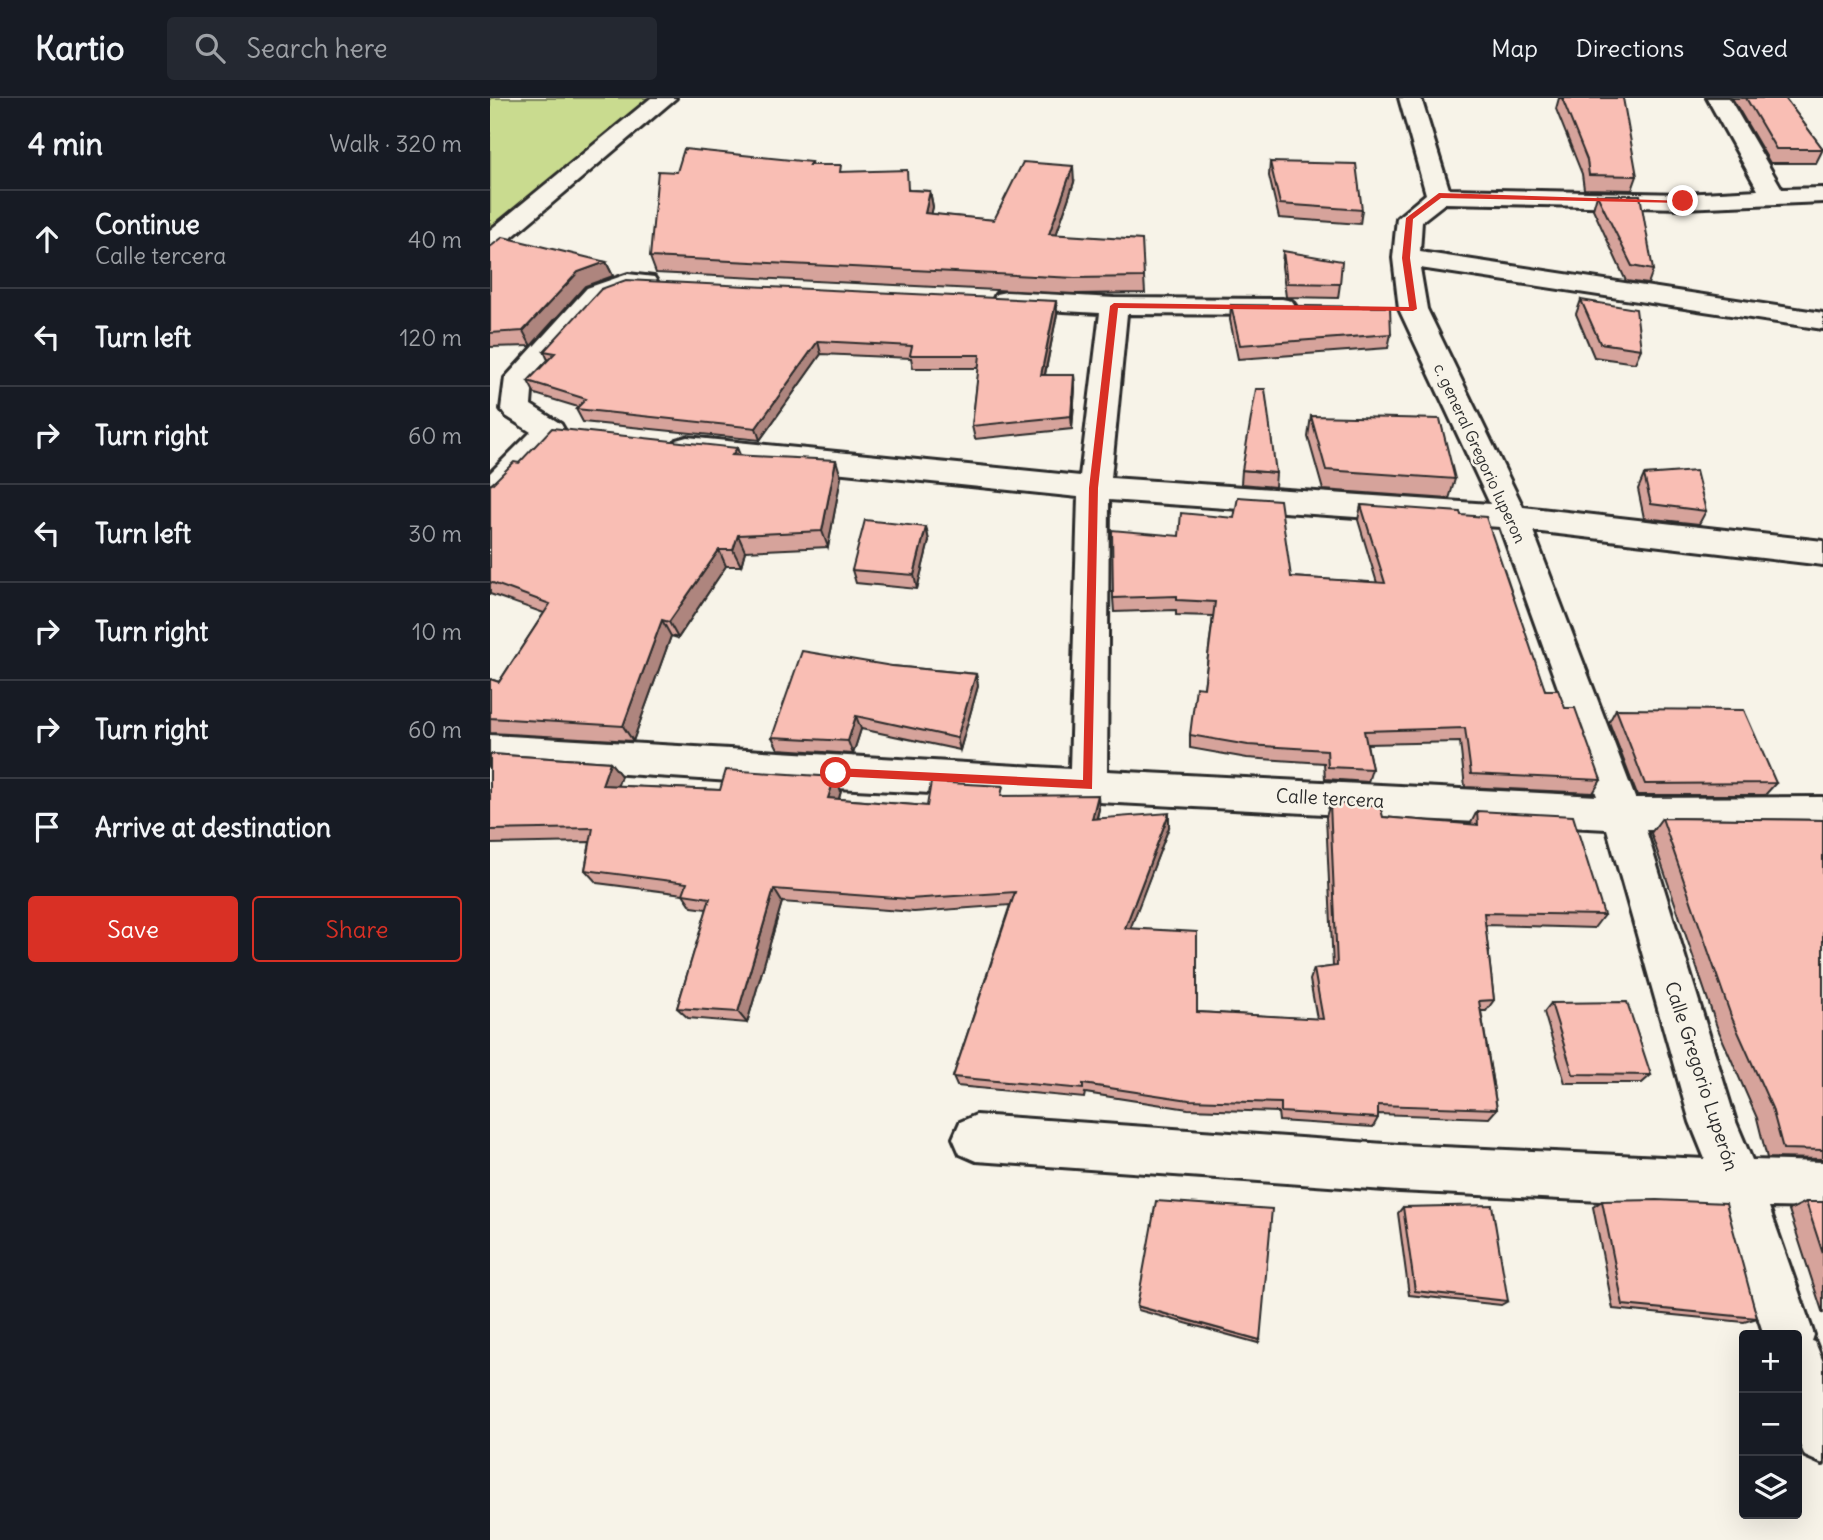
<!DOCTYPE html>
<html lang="en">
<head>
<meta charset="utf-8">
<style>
  body { margin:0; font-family:Delius,sans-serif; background:#242831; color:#f1f3f6 }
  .controls { position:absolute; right:21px; bottom:21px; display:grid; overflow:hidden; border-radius:7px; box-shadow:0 7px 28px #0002 }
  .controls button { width:63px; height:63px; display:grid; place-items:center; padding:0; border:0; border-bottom:2px solid #363941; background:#171b24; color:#f1f3f6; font:35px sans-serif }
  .stop { position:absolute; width:21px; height:21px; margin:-16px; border:5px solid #d93025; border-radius:50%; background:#fff }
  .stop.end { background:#d93025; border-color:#fff; box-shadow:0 2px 7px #0008 }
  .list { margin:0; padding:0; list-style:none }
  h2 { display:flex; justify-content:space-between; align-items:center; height:91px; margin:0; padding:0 28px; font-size:30px }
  h2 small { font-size:23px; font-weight:400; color:#9ea1a6 }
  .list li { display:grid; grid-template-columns:46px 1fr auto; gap:21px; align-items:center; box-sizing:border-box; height:98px; padding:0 28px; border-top:2px solid #363941 }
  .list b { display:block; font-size:26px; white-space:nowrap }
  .list p { margin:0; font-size:23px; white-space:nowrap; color:#9ea1a6 }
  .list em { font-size:23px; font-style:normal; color:#9ea1a6 }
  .actions { display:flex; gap:14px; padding:21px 28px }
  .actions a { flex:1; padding:16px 0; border:2px solid #d93025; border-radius:7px; text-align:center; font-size:24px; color:#d93025 }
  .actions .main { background:#d93025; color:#fff }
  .icon { flex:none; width:38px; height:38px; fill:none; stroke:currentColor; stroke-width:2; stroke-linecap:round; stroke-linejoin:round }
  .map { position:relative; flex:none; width:1333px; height:1442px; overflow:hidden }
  header { display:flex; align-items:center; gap:42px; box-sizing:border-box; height:98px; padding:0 35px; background:#171b24; border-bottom:2px solid #363941 }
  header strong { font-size:33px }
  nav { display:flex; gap:38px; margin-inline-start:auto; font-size:24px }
  .search { width:490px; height:63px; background:#242831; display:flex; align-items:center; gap:18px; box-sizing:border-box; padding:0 24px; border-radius:7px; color:#9ea1a6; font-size:26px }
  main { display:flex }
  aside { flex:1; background:#171b24 }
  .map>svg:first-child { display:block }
</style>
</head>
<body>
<header>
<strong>Kartio</strong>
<div class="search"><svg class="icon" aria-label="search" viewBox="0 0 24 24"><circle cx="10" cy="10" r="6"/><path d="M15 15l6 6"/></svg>Search here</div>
<nav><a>Map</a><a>Directions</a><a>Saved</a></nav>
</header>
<main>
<aside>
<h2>4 min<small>Walk · 320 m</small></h2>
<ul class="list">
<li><svg class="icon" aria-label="ahead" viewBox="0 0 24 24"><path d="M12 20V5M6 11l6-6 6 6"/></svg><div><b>Continue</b><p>Calle tercera</p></div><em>40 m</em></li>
<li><svg class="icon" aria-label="left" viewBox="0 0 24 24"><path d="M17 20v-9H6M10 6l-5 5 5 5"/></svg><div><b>Turn left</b></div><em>120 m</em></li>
<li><svg class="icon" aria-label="right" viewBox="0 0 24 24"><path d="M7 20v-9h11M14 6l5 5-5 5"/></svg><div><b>Turn right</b></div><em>60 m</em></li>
<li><svg class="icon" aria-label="left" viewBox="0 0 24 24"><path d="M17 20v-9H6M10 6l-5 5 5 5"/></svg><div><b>Turn left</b></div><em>30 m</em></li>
<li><svg class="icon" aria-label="right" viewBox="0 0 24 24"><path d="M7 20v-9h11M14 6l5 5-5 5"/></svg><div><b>Turn right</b></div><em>10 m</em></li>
<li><svg class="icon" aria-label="right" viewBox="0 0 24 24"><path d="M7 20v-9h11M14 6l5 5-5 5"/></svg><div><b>Turn right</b></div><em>60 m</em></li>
<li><svg class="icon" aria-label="arrive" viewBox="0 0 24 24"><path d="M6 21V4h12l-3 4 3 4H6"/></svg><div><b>Arrive at destination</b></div></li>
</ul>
<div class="actions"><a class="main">Save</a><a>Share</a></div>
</aside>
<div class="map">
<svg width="1333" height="1442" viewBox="0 0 1333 1442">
  <rect width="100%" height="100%" fill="#f7f3e8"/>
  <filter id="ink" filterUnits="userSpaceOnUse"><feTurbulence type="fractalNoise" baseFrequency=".0143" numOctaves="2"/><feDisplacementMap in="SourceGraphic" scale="14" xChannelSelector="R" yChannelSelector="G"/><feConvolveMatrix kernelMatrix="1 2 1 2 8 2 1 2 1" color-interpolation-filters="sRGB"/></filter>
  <g filter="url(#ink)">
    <path fill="#c9db8f" stroke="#7a835d" stroke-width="2" d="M 0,0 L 175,0 L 0,145 Z"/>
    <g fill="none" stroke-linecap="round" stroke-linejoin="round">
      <g stroke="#2b2b2b" stroke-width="6">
        <path id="minor" d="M 909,0 L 931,0 L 959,91 L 1193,96 L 1268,92 L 1217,0 L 1239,0 L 1292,91 L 1333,90 L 1333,104 L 1193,110 L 955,105 L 932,123 L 930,154 L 1333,215 L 1333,231 L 930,170 L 937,211 L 1033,409 L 1333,443 L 1333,467 L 1043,433 L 1145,700 L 1333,699 L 1333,731 L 1156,732 L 1246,1024 L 1262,1062 L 1333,1064 L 1333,1110 L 1279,1109 L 1324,1237 L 1322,1243 L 1325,1244 L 1333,1264 L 1333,1366 L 1315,1358 L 1307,1340 L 1307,1237 L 1274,1237 L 1232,1109 L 909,1093 L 486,1063 L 470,1056 L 463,1040 L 470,1024 L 486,1017 L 909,1047 L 1215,1061 L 1200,1024 L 1117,731 L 346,690 L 0,667 L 0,637 L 580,671 L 588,399 L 197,359 L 186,356 L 182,349 L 186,342 L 197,339 L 590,378 L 610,215 L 516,210 L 506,208 L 503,202 L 506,196 L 516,194 L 624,200 L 792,201 L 802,203 L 806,209 L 802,215 L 792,217 L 637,216 L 621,380 L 1000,406 L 909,211 L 903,160 L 907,120 L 936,96 ZM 619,402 L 1010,429 L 1107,698 L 617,673 Z
          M 138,176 L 164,179 L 168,185 L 164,191 L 141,192 L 115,202 L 43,282 L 41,307 L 71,326 L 75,333 L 11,401 L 0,404 L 0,375 L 41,334 L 16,318 L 11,311 L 15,280 L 97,190 Z"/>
      </g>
      <g stroke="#2b2b2b" stroke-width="6">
        <path id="major" d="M 161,0 L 186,0 L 9,150 L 0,153 L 0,132 Z"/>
      </g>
      <use href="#minor" fill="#f7f3e8" fill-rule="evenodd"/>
      <use href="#major" fill="#f7f3e8" fill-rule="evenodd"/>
    </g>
    <path fill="#d6a39b" stroke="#2b2b2b" stroke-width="2" d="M 1069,0 L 1072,0 L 1147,78 L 1142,92 L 1094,91 L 1092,76 L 1066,11 Z
      M 1242,0 L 1295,0 L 1333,51 L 1326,65 L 1280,65 Z
      M 321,64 L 322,67 L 420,92 L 440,93 L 443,109 L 441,116 L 504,122 L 584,84 L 566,137 L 654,179 L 655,195 L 586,196 L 166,175 L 160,159 L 187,74 Z
      M 780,64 L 872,112 L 870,126 L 789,120 L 779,78 Z
      M 1107,97 L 1163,172 L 1158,186 L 1136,183 L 1103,111 Z
      M 0,149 L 116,164 L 123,178 L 95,188 L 41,248 L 0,249 Z
      M 793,153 L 850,186 L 848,200 L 796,199 L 792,168 Z
      M 1091,202 L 1151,251 L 1145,265 L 1104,259 L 1086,216 Z
      M 566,203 L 567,216 L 555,277 L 584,277 L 585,290 L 582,331 L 485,341 L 482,328 L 489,270 L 423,270 L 421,260 L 331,256 L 270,342 L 93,324 L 86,311 L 88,309 L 45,296 L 38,283 L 58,262 L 54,253 Z
      M 741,207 L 901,236 L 898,250 L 748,261 L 740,222 Z
      M 821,318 L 965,381 L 959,401 L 833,392 L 818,339 Z
      M 250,357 L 351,379 L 338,449 L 255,453 L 251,468 L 236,468 L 188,540 L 181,538 L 143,643 L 0,635 L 0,581 L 9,584 L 54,515 L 0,496 L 0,387 L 29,365 Z
      M 752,372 L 786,375 L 785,389 L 751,386 Z
      M 1154,377 L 1216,413 L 1209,426 L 1154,420 L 1148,391 Z
      M 871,407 L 971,417 L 1055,592 L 1075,610 L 1111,682 L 1103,695 L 975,689 L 970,644 L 877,646 L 882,671 L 878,684 L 835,681 L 834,665 L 757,660 L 700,650 L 700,637 L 714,590 L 723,518 L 686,517 L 686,512 L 624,514 L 623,500 L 801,479 L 887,485 L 868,422 Z
      M 436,429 L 439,443 L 427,491 L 366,485 L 362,472 Z
      M 402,568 L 486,576 L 488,588 L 470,652 L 371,631 L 363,656 L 288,651 L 282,639 Z
      M 1126,611 L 1286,685 L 1275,697 L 1147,697 L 1119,624 Z
      M 0,656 L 120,664 L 131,678 L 127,688 L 230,692 L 345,679 L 351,693 L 349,701 L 437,708 L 515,698 L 609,711 L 607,720 L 679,729 L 640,830 L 707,914 L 827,921 L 820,882 L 824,871 L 843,869 L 836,719 L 840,705 L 893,719 L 980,727 L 987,713 L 1114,817 L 1104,830 L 995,827 L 1004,902 L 996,913 L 991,913 L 1007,1011 L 999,1020 L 888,1016 L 888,1020 L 883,1029 L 789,1023 L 788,1014 L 698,1011 L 595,995 L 594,1000 L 467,988 L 463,979 L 520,807 L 424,814 L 292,804 L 257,925 L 198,920 L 187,910 L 217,811 L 202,809 L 193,796 L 107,785 L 95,772 L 100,744 L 0,746 Z
      M 1172,720 L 1333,722 L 1333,1061 L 1277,1060 L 1267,1020 L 1227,929 L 1161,735 Z
      M 1061,905 L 1161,977 L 1152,985 L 1075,985 L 1054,914 Z
      M 1112,1103 L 1267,1220 L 1254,1224 L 1123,1211 L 1103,1109 Z
      M 1316,1104 L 1333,1104 L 1333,1216 L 1299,1112 Z
      M 913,1109 L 1018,1203 L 1011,1207 L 919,1197 L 908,1115 Z
      M 647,1208 L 770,1242 L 768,1245 L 648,1212 Z"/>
    <path fill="#ae857e" stroke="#2b2b2b" stroke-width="2" d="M 583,68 L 584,84 L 561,152 L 559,136 Z
      M 440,93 L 443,109 L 438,131 L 435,115 Z
      M 116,164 L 123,178 L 95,188 L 41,248 L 33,233 L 88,174 Z
      M 566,203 L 567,216 L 552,290 L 551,277 Z
      M 328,243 L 331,256 L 270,342 L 266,330 Z
      M 584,277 L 585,290 L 582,331 L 581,318 Z
      M 247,350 L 254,366 L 242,357 Z
      M 346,362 L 351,379 L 338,449 L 332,433 Z
      M 436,429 L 439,443 L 427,491 L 424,477 Z
      M 248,437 L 255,453 L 251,468 L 243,452 Z
      M 229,452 L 236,468 L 188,540 L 179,524 Z
      M 172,522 L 181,538 L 143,643 L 133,628 Z
      M 486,576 L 488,588 L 470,652 L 467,640 Z
      M 366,618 L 371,631 L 363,656 L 358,643 Z
      M 120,664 L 131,678 L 123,701 L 112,687 Z
      M 345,679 L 351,693 L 345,714 L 338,700 Z
      M 608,697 L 609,711 L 603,734 L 602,721 Z
      M 679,715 L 679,729 L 636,842 L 635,830 Z
      M 284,791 L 292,804 L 257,925 L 248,914 Z"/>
    <path fill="#f9beb4" stroke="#2b2b2b" stroke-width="2" d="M 1072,0 L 1133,0 L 1147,78 L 1099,77 L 1097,62 Z
      M 1256,0 L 1295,0 L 1333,51 L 1286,51 Z
      M 194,51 L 321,64 L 319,67 L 351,67 L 350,74 L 417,72 L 418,92 L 440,93 L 435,115 L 504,122 L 533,64 L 583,68 L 559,136 L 652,142 L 654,179 L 585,180 L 160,159 L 168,73 L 187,74 Z
      M 780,64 L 866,66 L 872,112 L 790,106 Z
      M 1107,97 L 1150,97 L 1163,172 L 1142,168 Z
      M 13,139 L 116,164 L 88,174 L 33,233 L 0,235 L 0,149 Z
      M 793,153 L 852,163 L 850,186 L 797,185 Z
      M 136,182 L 566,203 L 551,277 L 584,277 L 581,318 L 482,328 L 490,257 L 420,257 L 422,248 L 328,243 L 266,330 L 86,311 L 96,301 L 38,283 L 65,255 L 54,253 L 111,191 Z
      M 1091,202 L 1146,211 L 1151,251 L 1110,245 Z
      M 741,207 L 900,209 L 901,236 L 750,247 Z
      M 766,291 L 775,291 L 786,375 L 752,372 Z
      M 821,318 L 950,321 L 965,381 L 836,372 Z
      M 62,330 L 247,350 L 242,357 L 346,362 L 332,433 L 248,437 L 243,452 L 229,452 L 179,524 L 172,522 L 133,628 L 0,620 L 0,581 L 9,584 L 60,506 L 0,484 L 0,387 L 2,386 L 24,364 L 29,365 Z
      M 1206,373 L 1216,413 L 1161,406 L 1154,377 Z
      M 748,399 L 790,402 L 801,479 L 895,485 L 871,407 L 970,414 L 971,417 L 996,419 L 1055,592 L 1068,592 L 1075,610 L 1085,610 L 1111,682 L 981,676 L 975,630 L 874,633 L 882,671 L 838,669 L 837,652 L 758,647 L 700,637 L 706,589 L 714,590 L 725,504 L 687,502 L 687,498 L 623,500 L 622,432 L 689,438 L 691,415 L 744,420 Z
      M 375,422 L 436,429 L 424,477 L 362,472 Z
      M 312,553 L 402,568 L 486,576 L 467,640 L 366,618 L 358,643 L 282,639 Z
      M 1126,611 L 1254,612 L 1286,685 L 1155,686 Z
      M 0,656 L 120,664 L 112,687 L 230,692 L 236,672 L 345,679 L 338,700 L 437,708 L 441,684 L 513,688 L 511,698 L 608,697 L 602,721 L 679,715 L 635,830 L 707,834 L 707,914 L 833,921 L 824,871 L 847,868 L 840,705 L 890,708 L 893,719 L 988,727 L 987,713 L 1083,718 L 1114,817 L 994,815 L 1004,902 L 989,903 L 1007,1011 L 888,1007 L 888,1020 L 791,1014 L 791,1005 L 699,1002 L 593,986 L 593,991 L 463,979 L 525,794 L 419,801 L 284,791 L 248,914 L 187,910 L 220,800 L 193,796 L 197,785 L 95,772 L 103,730 L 0,732 Z
      M 1172,720 L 1333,722 L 1333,1052 L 1293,1051 L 1282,1010 L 1241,918 Z
      M 1137,904 L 1161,977 L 1083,976 L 1061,905 Z
      M 1167,1102 L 1236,1105 L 1267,1220 L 1133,1207 L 1112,1103 Z
      M 666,1103 L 782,1111 L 770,1242 L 647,1208 Z
      M 1316,1104 L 1333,1104 L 1333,1156 Z
      M 1002,1107 L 1018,1203 L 925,1193 L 913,1109 Z"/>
  </g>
  <path fill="#d93025" d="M 949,95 L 1196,103 L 1193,105 L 951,100 L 923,121 L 920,160 L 927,211 L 923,213 L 628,210 L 608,390 L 602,691 L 342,678 L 342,672 L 346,670 L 593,682 L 599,390 L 620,208 L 624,205 L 919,209 L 912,160 L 916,120 Z"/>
  <g text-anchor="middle" stroke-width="5" stroke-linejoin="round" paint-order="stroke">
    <g font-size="16" fill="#2b2b2b" stroke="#f7f3e8">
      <text transform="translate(990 355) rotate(65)" y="6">c. general Gregorio luperon</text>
    </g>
    <g font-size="19" fill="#2b2b2b" stroke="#f7f3e8">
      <text transform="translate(840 700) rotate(3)" y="7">Calle tercera</text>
      <text transform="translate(1212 978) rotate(72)" y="7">Calle Gregorio Luperón</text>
    </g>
  </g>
</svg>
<div class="controls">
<button>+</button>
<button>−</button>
<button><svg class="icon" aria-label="layers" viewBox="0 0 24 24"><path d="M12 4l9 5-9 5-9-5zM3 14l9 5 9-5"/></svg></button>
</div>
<div class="stop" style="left:346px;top:675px"></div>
<div class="stop end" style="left:1193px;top:103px"></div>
</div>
</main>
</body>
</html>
